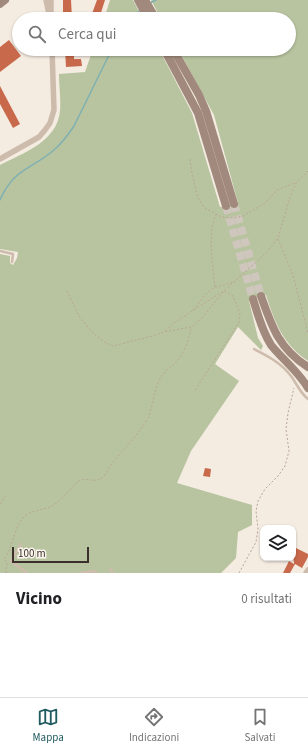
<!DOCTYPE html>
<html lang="it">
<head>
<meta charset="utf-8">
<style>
  body { margin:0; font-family:"Source Sans 3",sans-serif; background:#f2f2f2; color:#202124 }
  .controls { position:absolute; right:12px; bottom:12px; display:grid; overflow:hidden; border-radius:8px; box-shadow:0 1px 3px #0004 }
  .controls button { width:36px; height:36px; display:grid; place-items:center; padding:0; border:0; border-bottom:1px solid #e0e0e0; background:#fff; color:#202124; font:20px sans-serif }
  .scale { position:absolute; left:12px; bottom:10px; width:77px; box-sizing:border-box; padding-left:4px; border:2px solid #3b302b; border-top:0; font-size:11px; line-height:14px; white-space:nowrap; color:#3b302b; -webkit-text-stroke:3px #fbf5ee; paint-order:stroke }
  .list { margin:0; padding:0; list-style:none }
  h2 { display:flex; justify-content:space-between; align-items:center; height:52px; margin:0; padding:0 16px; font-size:17px }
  h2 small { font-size:13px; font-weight:400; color:#757577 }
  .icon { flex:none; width:22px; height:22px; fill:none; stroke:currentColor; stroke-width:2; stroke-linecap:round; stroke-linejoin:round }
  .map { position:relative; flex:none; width:308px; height:573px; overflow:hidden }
  .search { position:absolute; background:#fff; box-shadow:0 1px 3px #0004; left:12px; right:12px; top:12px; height:44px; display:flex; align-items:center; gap:10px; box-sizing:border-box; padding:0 14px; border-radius:22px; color:#757577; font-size:15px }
  .sheet { height:124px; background:#fff }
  nav { display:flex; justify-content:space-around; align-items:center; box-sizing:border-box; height:56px; border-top:1px solid #e0e0e0; background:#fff; font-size:11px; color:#757577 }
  nav a { display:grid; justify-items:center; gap:2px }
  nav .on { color:#1f5a5e }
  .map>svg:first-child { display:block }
</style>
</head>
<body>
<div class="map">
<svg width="308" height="573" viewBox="0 0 308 573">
  <rect width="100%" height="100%" fill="#f4ebe1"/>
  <path fill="#b8c4a0" d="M 110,0 L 133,0 L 143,19 L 104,19 Z
    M 151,0 L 308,0 L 308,361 C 283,344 275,323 266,295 L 249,301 L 258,338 L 263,346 L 261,350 L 238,327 L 215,364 L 239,381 L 191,451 L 177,483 L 252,505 L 252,525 L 238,532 L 236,558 L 221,573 L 0,573 L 0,254 L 10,256 L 10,263 L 13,265 L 17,258 L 18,252 L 0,249 L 0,165 C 23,153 57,142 60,111 C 61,99 59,86 59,74 L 85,72 L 93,49 L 159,49 L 192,113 L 220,207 L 238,203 L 214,115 L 178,49 L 289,49 L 289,19 L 161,19 Z"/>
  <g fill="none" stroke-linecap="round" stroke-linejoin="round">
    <path stroke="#7fb0b2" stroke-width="1.5" d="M 150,3 L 156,0
      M 132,19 L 140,10
      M 0,200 C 13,169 32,169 54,150 C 62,143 68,135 74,126 L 112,49"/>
  </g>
  <path fill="#c8694b" d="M 63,0 L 71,0 L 72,19 L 63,19 Z
    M 97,0 L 105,0 L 99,19 L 90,19 Z
    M 9,40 L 21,56 L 0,72 L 0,47 Z
    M 65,49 L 74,49 L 74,59 L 81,59 L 82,66 L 66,67 Z
    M 0,86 L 20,124 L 13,128 L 0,104 Z
    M 205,468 L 211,469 L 210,477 L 203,476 Z
    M 296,548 L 308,554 L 308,557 L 302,568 L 295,564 L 290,573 L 283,573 L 289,561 L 294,564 L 293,553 Z"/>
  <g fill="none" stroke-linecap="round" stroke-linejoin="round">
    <path stroke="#cfc6bd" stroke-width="8" stroke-dasharray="8 4" stroke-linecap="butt" d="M 234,204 L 261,296
      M 226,206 L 253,299"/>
    <path stroke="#b9a596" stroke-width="1" stroke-dasharray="2 2" stroke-linecap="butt" d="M 190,159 L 192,174 L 198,198 L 205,208 L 221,217 L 233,218 L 243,216 L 264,204 L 277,190 L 295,183
      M 278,239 L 293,275 L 308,333
      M 215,287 C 213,267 207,233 216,215
      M 67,291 L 79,316 L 92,332 L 104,342 L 113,346 L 149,337 L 164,332 L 191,327 L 200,320 L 224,291 L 267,252 L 278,238 L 290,197 L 296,183 L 308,171
      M 193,310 C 200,302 207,290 216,287 C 223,285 229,284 235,281
      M 165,331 L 174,323 L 217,295 L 224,291 L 233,296 L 240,314 L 239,322 L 194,392
      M 0,504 L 6,495
      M 6,573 L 7,563 L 4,559 C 14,547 13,527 25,516 C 33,509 45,511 55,504 C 61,500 77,481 81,480 C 88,478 96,483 102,478 C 107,474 109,466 114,461 C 124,449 134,439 143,426 C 145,423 148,419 149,416 C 153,404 154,392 159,381 C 165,370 170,368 177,361 C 185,353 189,338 191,328
      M 239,573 L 256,542 L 258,529 L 256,511 L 258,501 L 265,489 L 278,476 L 285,466 L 289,451 L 286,429 L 288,413 L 294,388"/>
    <path stroke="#cdbbac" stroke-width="2.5" d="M 0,251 L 13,254 L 12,262
      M 254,349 C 268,356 281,363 291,376 C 297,384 300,393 308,399
      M 21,544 L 11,561 L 27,573
      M 110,569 L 113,573
      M 81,573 L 94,571 L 97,573"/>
    <path stroke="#cdbbac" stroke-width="5.5" d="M 46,0 L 50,19
      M 51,0 L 51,13
      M 0,159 L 39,137 L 45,130 L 50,123 L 54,110 L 52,49
      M 306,573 L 308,570"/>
    <path stroke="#a18a7d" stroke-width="8" d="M 138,0 L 148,19
      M 145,0 L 156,19
      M 0,4 L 5,0
      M 164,49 L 198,113 L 226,206
      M 173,49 L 199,95 L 206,111 L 234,204
      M 261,296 C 272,327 279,349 308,367
      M 253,299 C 258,315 262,331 271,345 C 283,360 298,371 308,388"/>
  </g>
</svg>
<div class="controls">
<button><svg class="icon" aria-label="layers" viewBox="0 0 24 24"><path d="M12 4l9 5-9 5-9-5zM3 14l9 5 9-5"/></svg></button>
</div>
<div class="scale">100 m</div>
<div class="search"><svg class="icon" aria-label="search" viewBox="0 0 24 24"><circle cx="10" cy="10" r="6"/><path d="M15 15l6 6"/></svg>Cerca qui</div>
</div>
<section class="sheet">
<h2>Vicino<small>0 risultati</small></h2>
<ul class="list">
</ul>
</section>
<nav>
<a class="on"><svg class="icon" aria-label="map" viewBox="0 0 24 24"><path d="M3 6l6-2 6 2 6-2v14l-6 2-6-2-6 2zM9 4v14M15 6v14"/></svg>Mappa</a>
<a><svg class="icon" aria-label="directions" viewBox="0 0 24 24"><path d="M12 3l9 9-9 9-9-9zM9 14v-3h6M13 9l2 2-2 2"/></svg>Indicazioni</a>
<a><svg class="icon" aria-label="saved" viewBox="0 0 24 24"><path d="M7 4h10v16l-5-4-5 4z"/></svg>Salvati</a>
</nav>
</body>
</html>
